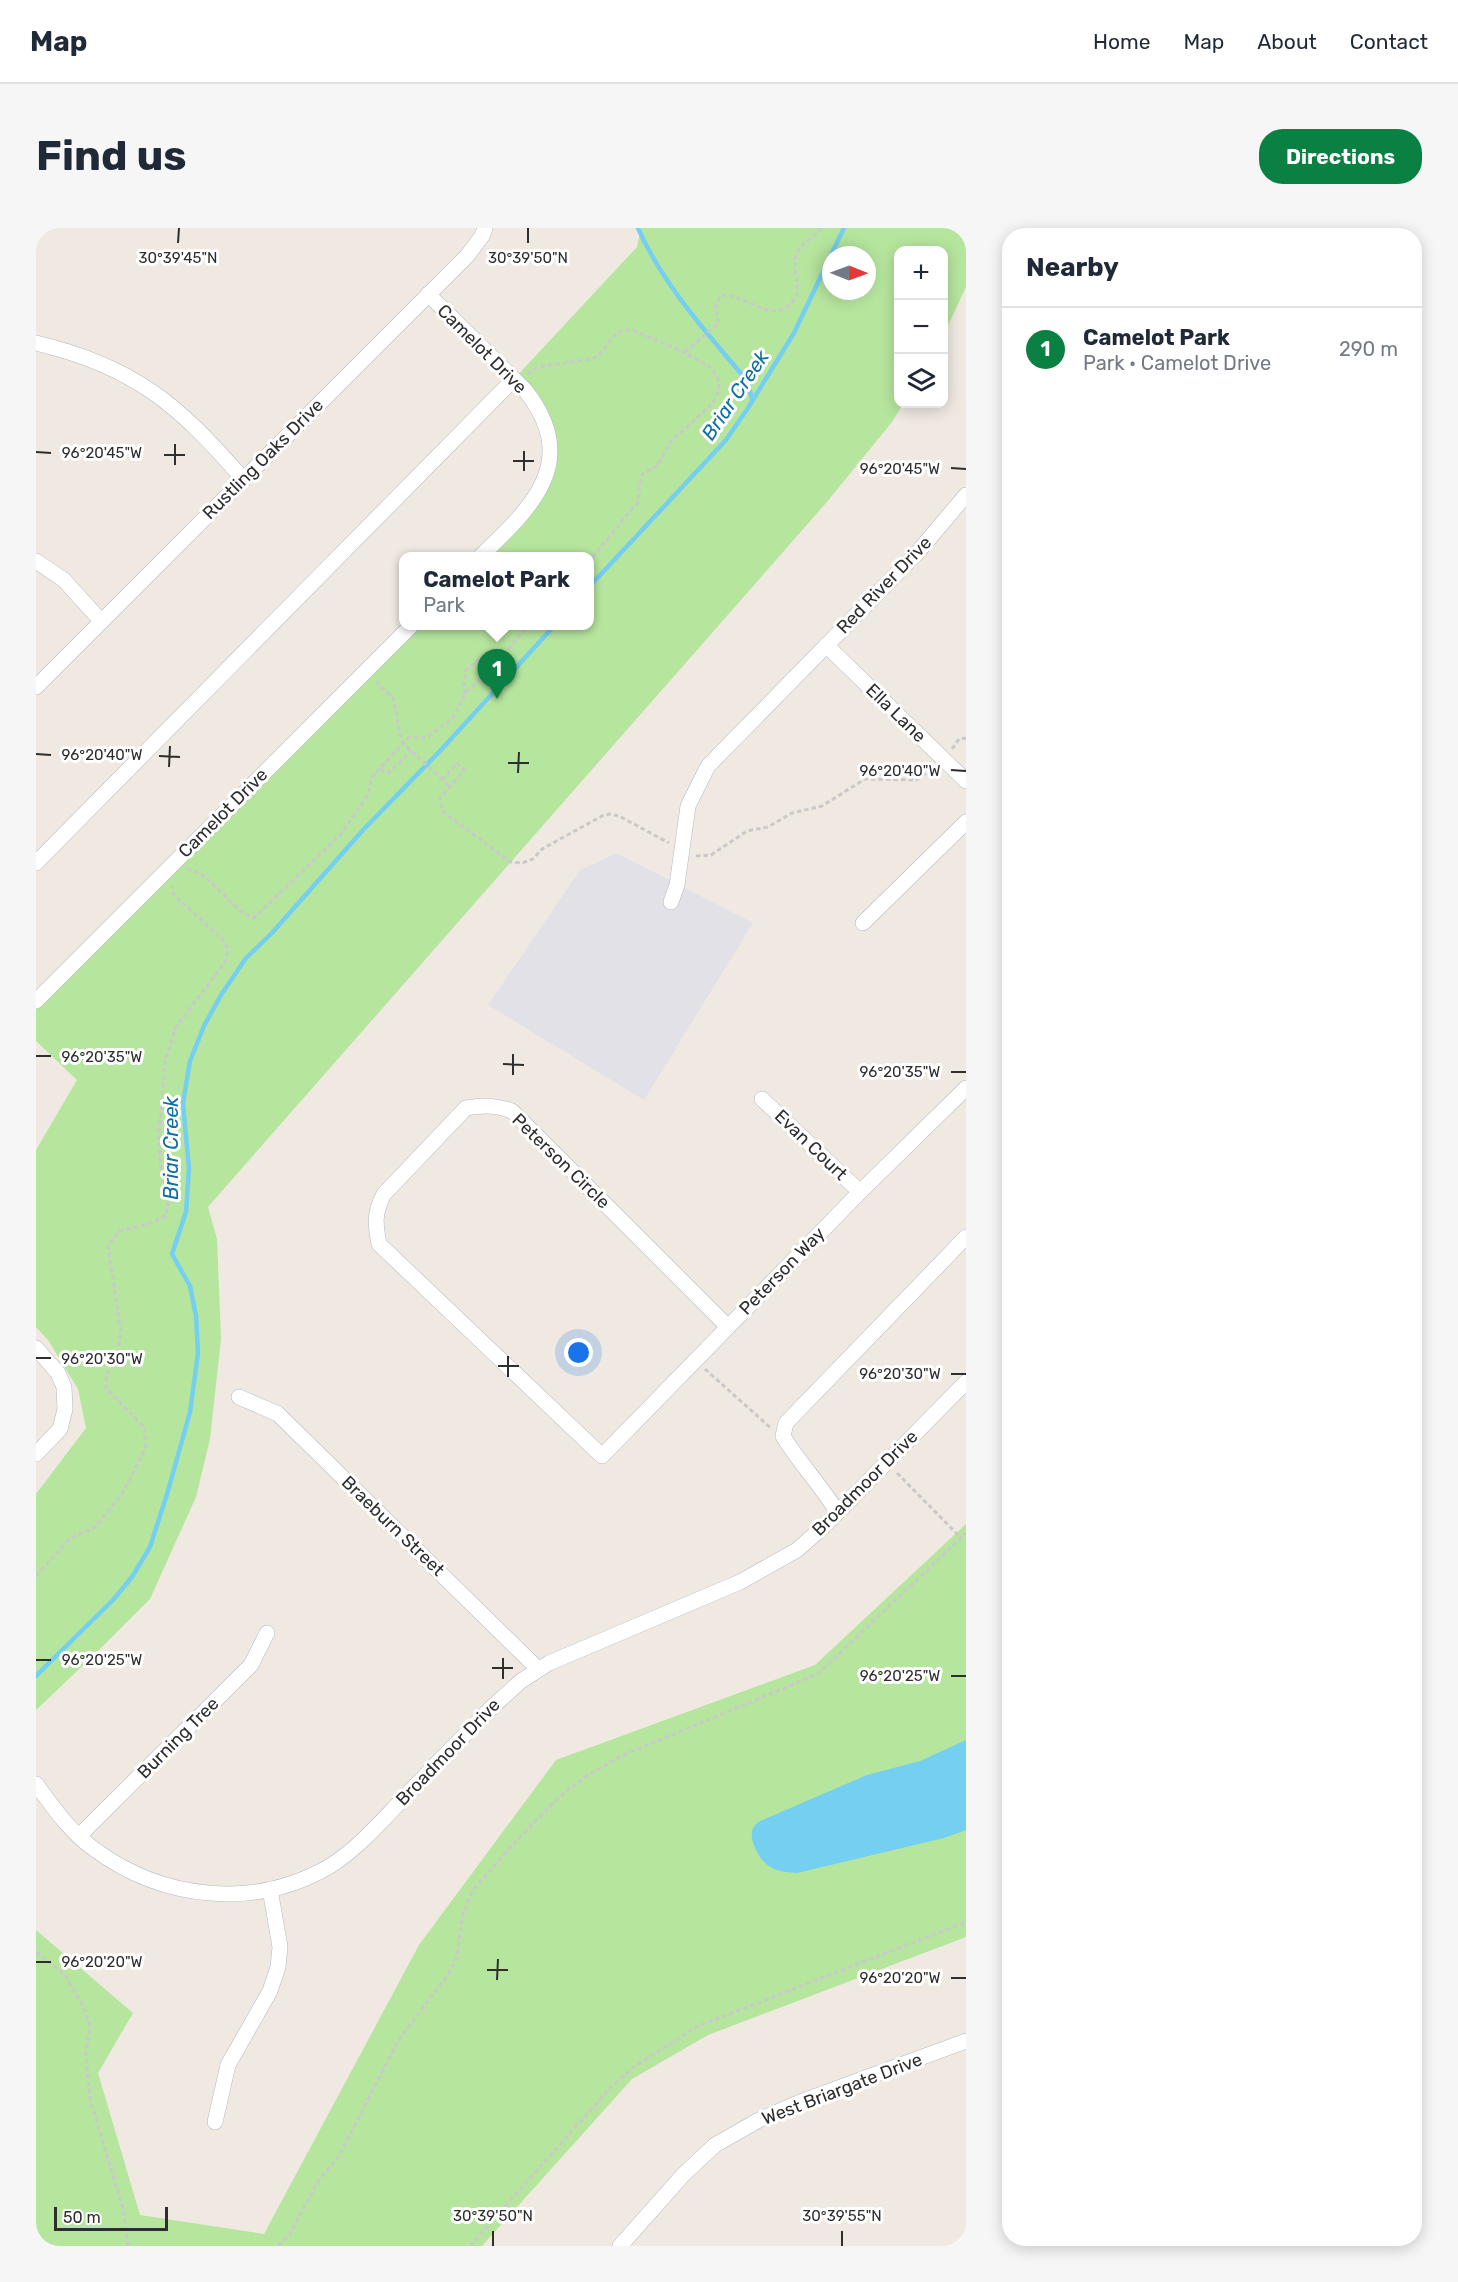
<!DOCTYPE html>
<html lang="en">
<head>
<meta charset="utf-8">
<style>
  body { margin:0; font-family:Rubik,sans-serif; background:#f6f6f7; color:#1f2937 }
  .controls { position:absolute; right:18px; top:18px; display:grid; overflow:hidden; border-radius:12px; box-shadow:0 3px 15px #0003 }
  .controls button { width:54px; height:54px; display:grid; place-items:center; padding:0; border:0; border-bottom:2px solid #e0e1e3; background:#fff; color:#1f2937; font:30px sans-serif }
  .compass { position:absolute; left:786px; top:18px; width:54px; height:54px; border-radius:50%; background:#fff; box-shadow:0 3px 15px #0003; rotate:91deg }
  .scale { position:absolute; left:18px; bottom:15px; width:114px; box-sizing:border-box; padding-left:6px; border:3px solid #2e2e2e; border-top:0; font-size:16px; line-height:21px; white-space:nowrap; color:#2e2e2e; -webkit-text-stroke:4px #fff; paint-order:stroke }
  .you { position:absolute; left:543px; top:1125px; width:21px; height:21px; margin:-15px; border:4px solid #fff; border-radius:50%; background:#1a73e8; box-shadow:0 0 0 9px #1a73e833 }
  .badge { display:grid; place-items:center; width:39px; height:39px; border-radius:50%; background:#0b8043; color:#fff; font-size:20px; font-weight:700 }
  .pin { position:absolute; translate:-50% -50px; filter:drop-shadow(0 2px 3px #0008) }
  .pin::after { content:''; position:absolute; top:32px; width:21px; height:18px; background:inherit; clip-path:polygon(0 0,100% 0,50% 100%) }
  .popup { position:absolute; left:363px; top:324px; width:195px; height:78px; box-sizing:border-box; display:grid; place-content:center; border-radius:12px; background:#fff; filter:drop-shadow(0 2px 4px #0005); font-size:20px; white-space:nowrap; color:#747a83 }
  .popup b { font-size:22px; color:#1f2937 }
  .popup::after { content:''; position:absolute; left:50%; top:100%; margin-left:-12px; border:12px solid transparent; border-top-color:#fff }
  .list { margin:0; padding:0; list-style:none }
  h2 { display:flex; justify-content:space-between; align-items:center; height:78px; margin:0; padding:0 24px; font-size:26px }
  h2 small { font-size:20px; font-weight:400; color:#747a83 }
  .list li { display:grid; grid-template-columns:39px 1fr auto; gap:18px; align-items:center; box-sizing:border-box; height:84px; padding:0 24px; border-top:2px solid #e0e1e3 }
  .list b { display:block; font-size:22px; white-space:nowrap }
  .list p { margin:0; font-size:20px; white-space:nowrap; color:#747a83 }
  .list em { font-size:20px; font-style:normal; color:#747a83 }
  .icon { flex:none; width:33px; height:33px; fill:none; stroke:currentColor; stroke-width:2; stroke-linecap:round; stroke-linejoin:round }
  .map { position:relative; flex:none; width:930px; height:2018px; overflow:hidden; border-radius:24px }
  header { display:flex; align-items:center; gap:36px; box-sizing:border-box; height:84px; padding:0 30px; background:#fff; border-bottom:2px solid #e0e1e3 }
  header strong { font-size:28px }
  nav { display:flex; gap:33px; margin-inline-start:auto; font-size:21px }
  .intro { display:flex; align-items:center; justify-content:space-between; box-sizing:border-box; height:144px; padding:0 36px }
  h1 { margin:0; font-size:42px }
  .button { padding:15px 27px; border-radius:24px; background:#0b8043; color:#fff; font-size:21px; font-weight:700 }
  main { display:flex; gap:36px; padding:0 36px }
  aside { flex:1; background:#fff; border-radius:24px; box-shadow:0 3px 15px #0003 }
  .map>svg:first-child { display:block }
</style>
</head>
<body>
<header>
<strong>Map</strong>
<nav><a>Home</a><a>Map</a><a>About</a><a>Contact</a></nav>
</header>
<div class="intro"><h1>Find us</h1><a class="button">Directions</a></div>
<main>
<div class="map">
<svg width="930" height="2018" viewBox="0 0 930 2018">
  <rect width="100%" height="100%" fill="#efe9e1"/>
  <path fill="#e3e1e8" d="M 581,625 L 717,695 L 608,872 L 452,777 L 544,642 Z"/>
  <path fill="#b6e59e" fill-rule="evenodd" d="M 605,0 L 930,0 L 930,59 L 908,106 L 908,22 L 862,22 L 862,176 L 867,176 L 856,194 L 790,275 L 172,979 L 181,1011 L 185,1111 L 174,1211 L 160,1269 L 114,1371 L 57,1428 L 0,1482 L 0,1266 L 50,1200 L 42,1161 L 12,1112 L 0,1099 L 0,922 L 41,852 L 0,813 L 0,775 L 377,398 L 554,398 L 554,328 L 446,328 L 504,260 L 508,195 L 478,151 L 601,19 ZM 795,27 L 831,27 L 831,63 L 795,63 Z
    M 930,1296 L 930,1709 L 672,1807 L 596,1851 L 446,2018 L 0,2018 L 0,1702 L 97,1785 L 62,1845 L 104,1987 L 228,2006 L 383,1717 L 520,1532 L 779,1437 Z"/>
  <path fill="#75cff0" d="M 930,1512 L 930,1602 L 908,1610 L 761,1645 C 751,1644 742,1644 733,1638 C 725,1634 714,1614 716,1605 C 716,1599 720,1596 724,1593 L 831,1547 L 884,1533 Z"/>
  <g fill="none" stroke-linecap="round" stroke-linejoin="round">
    <path stroke="#75cff0" stroke-width="4.5" d="M 602,0 C 627,57 672,106 712,154 L 716,172
      M 795,27 L 808,0
      M 554,358 L 690,212 L 712,180 L 758,105 L 795,27
      M 0,1448 L 77,1372 L 96,1349 L 114,1319 L 132,1263 L 154,1184 L 162,1125 L 160,1088 L 154,1058 L 136,1026 L 150,984 L 153,941 L 147,875 L 154,833 L 168,798 L 185,767 L 210,730 L 235,706 L 328,601 L 404,523 L 518,398"/>
    <g stroke="#b4b7c1" stroke-width="16">
      <path id="minor" d="M 392,66 L 489,162 C 545,233 497,278 445,328
        M 0,115 C 98,138 143,177 207,251
        M 0,333 L 28,352 L 65,393
        M 790,417 L 930,553
        M 0,459 L 431,28 L 446,8 L 449,0
        M 0,635 L 478,151
        M 635,674 L 641,657 L 652,578 L 672,538 L 881,325 L 930,267
        M 827,695 L 930,594
        M 0,773 L 375,398
        M 726,871 L 824,964
        M 692,1099 L 476,883 C 459,877 448,877 430,880 L 348,966 C 338,985 339,995 343,1016 L 566,1228 L 824,964 L 930,860
        M 0,1120 L 22,1145 L 28,1159 L 29,1181 L 24,1201 L 0,1226
        M 203,1169 L 242,1186 L 502,1441
        M 801,1284 C 785,1257 763,1235 747,1208 L 750,1195 L 930,1009
        M 0,1556 C 17,1579 34,1604 58,1621 C 127,1672 219,1682 294,1638 C 321,1621 343,1596 365,1573 C 394,1542 424,1512 454,1481 L 485,1453 L 513,1435 L 704,1354 L 761,1322 L 788,1298 L 930,1154
        M 43,1608 L 215,1437 L 231,1405
        M 179,1894 L 192,1837 L 234,1763 L 242,1739 L 244,1719 L 234,1661
        M 584,2018 L 647,1947 L 679,1917 L 723,1892 L 764,1874 L 930,1813"/>
    </g>
    <path stroke="#c9c9c9" stroke-width="3" stroke-dasharray="4.5 3" stroke-linecap="butt" d="M 649,124 L 683,95 L 679,79 L 684,68 C 709,63 736,100 757,73 C 768,59 753,38 762,23 C 767,14 779,9 785,0
      M 492,146 L 501,139 L 556,131 C 573,124 574,99 596,102 L 648,124 L 675,140 L 682,150 L 683,162 L 676,176 L 635,213 L 622,237 L 607,246 L 604,253 L 602,274 L 554,332
      M 340,453 L 358,472 L 364,507 L 368,516 L 413,558
      M 429,466 L 428,458 L 430,442 L 448,427 L 462,431
      M 916,521 L 923,511 L 930,510
      M 345,541 L 350,545 L 354,544 L 375,523
      M 406,552 L 421,535 L 428,542 L 404,570 L 407,584 L 475,634 L 486,635 L 497,631 L 506,621 L 566,588 L 574,586 L 583,588 L 633,615
      M 660,628 L 675,627 L 711,603 L 732,599 L 756,585 L 786,578 L 829,551 L 880,552 L 897,540
      M 151,641 C 174,643 196,684 218,690 L 304,607 L 332,567 L 336,549 L 373,509 L 390,510 L 417,490 L 429,466 L 468,427 L 491,398
      M 669,1141 L 736,1201
      M 861,1245 L 925,1310
      M 0,1348 L 32,1312 L 59,1299 L 86,1266 L 109,1221 L 109,1200 L 70,1160 L 71,1146 L 82,1123 L 85,1104 L 72,1018 L 83,1003 L 111,996 L 130,988 L 133,966 L 125,946 L 123,906 L 129,833 L 140,799 L 189,734 L 192,722 L 187,712 L 138,667 L 136,659
      M 0,1724 L 29,1747 L 47,1778 L 54,1797 L 50,1826 L 54,1871 L 87,1981 L 92,2018
      M 242,2018 L 254,2006 L 282,1953 L 303,1928 L 362,1813 L 412,1747 L 421,1730 L 426,1689 L 436,1663 L 484,1609 L 522,1570 L 548,1550 L 583,1529 L 782,1446 L 930,1305
      M 434,2018 L 574,1860 L 598,1839 L 660,1799 L 930,1694"/>
    <use href="#minor" stroke="#fff" stroke-width="15"/>
  </g>
  <path fill="none" stroke="#2e2e2e" stroke-width="2" d="M 142,15 L 143,0M 492,15 L 492,0M 0,224 L 15,225M 128,227 L 149,227M 477,233 L 498,233M 139,237 L 139,216M 915,240 L 930,241M 488,243 L 488,223M 0,526 L 15,527M 123,528 L 144,529M 472,535 L 493,535M 133,539 L 134,518M 915,542 L 930,543M 482,545 L 483,524M 0,828 L 15,828M 467,836 L 488,837M 915,844 L 930,844M 477,847 L 477,826M 0,1130 L 15,1130M 462,1138 L 483,1138M 915,1146 L 930,1146M 472,1149 L 472,1128M 0,1432 L 15,1432M 456,1440 L 477,1440M 915,1448 L 930,1448M 467,1451 L 467,1430M 0,1734 L 15,1734M 451,1742 L 472,1742M 915,1750 L 930,1750M 461,1752 L 462,1731M 457,2018 L 457,2003M 806,2018 L 806,2003"/>
  <g text-anchor="middle" stroke-width="6" stroke-linejoin="round" paint-order="stroke">
    <g font-size="18" fill="#2e2e2e" stroke="#fff">
      <text transform="translate(446 121) rotate(45)" y="6">Camelot Drive</text>
      <text transform="translate(227 231) rotate(-45)" y="6">Rustling Oaks Drive</text>
      <text transform="translate(848 357) rotate(-46)" y="6">Red River Drive</text>
      <text transform="translate(860 485) rotate(44)" y="6">Ella Lane</text>
      <text transform="translate(187 585) rotate(-45)" y="6">Camelot Drive</text>
      <text transform="translate(775 917) rotate(44)" y="6">Evan Court</text>
      <text transform="translate(525 933) rotate(44)" y="6">Peterson Circle</text>
      <text transform="translate(746 1043) rotate(-46)" y="6">Peterson Way</text>
      <text transform="translate(829 1255) rotate(-45)" y="6">Broadmoor Drive</text>
      <text transform="translate(357 1298) rotate(44)" y="6">Braeburn Street</text>
      <text transform="translate(142 1510) rotate(-45)" y="6">Burning Tree</text>
      <text transform="translate(412 1524) rotate(-46)" y="6">Broadmoor Drive</text>
      <text transform="translate(806 1861) rotate(-21)" y="6">West Briargate Drive</text>
    </g>
    <g font-size="20" font-style="italic" fill="#0d6fa3" stroke="#fff">
      <text transform="translate(699 167) rotate(-56)" y="7">Briar Creek</text>
      <text transform="translate(135 920) rotate(-90)" y="7">Briar Creek</text>
    </g>
  </g>
  <g font-size="15" text-anchor="middle" fill="#2e2e2e" stroke="#fff" stroke-width="6" stroke-linejoin="round" paint-order="stroke">
    <text x="142" y="35">30°39'45"N</text>
    <text x="492" y="35">30°39'50"N</text>
    <text x="66" y="230">96°20'45"W</text>
    <text x="864" y="246">96°20'45"W</text>
    <text x="66" y="532">96°20'40"W</text>
    <text x="864" y="548">96°20'40"W</text>
    <text x="66" y="834">96°20'35"W</text>
    <text x="864" y="849">96°20'35"W</text>
    <text x="66" y="1136">96°20'30"W</text>
    <text x="864" y="1151">96°20'30"W</text>
    <text x="66" y="1437">96°20'25"W</text>
    <text x="864" y="1453">96°20'25"W</text>
    <text x="66" y="1739">96°20'20"W</text>
    <text x="864" y="1755">96°20'20"W</text>
    <text x="457" y="1993">30°39'50"N</text>
    <text x="806" y="1993">30°39'55"N</text>
  </g>
</svg>
<div class="controls">
<button>+</button>
<button>−</button>
<button><svg class="icon" aria-label="layers" viewBox="0 0 24 24"><path d="M12 4l9 5-9 5-9-5zM3 14l9 5 9-5"/></svg></button>
</div>
<svg class="compass" viewBox="-18 -18 36 36"><path d="M0-13l5 13h-10z" fill="#e53935"/><path d="M0 13l5-13h-10z" fill="#747a83"/></svg>
<div class="scale">50 m</div>
<div class="you"></div>
<div class="pin badge" style="left:461px;top:471px">1</div>
<div class="popup"><b>Camelot Park</b>Park</div>
</div>
<aside>
<h2>Nearby<small></small></h2>
<ul class="list">
<li><span class="badge">1</span><div><b>Camelot Park</b><p>Park · Camelot Drive</p></div><em>290 m</em></li>
</ul>
</aside>
</main>
</body>
</html>
